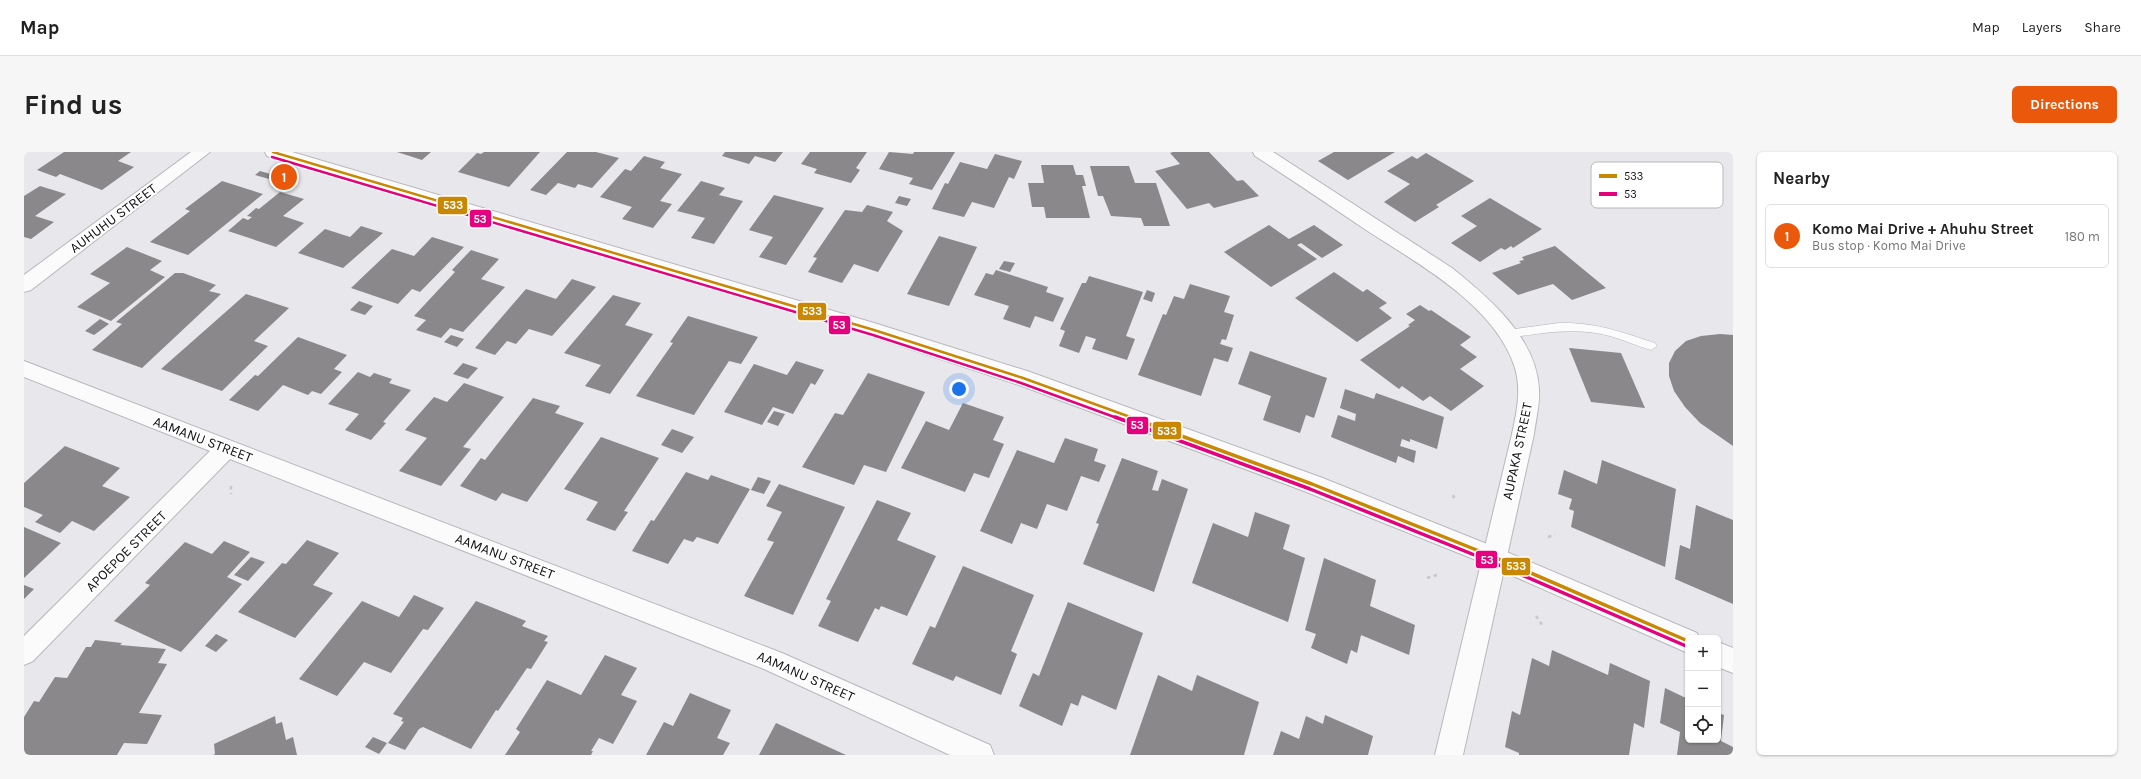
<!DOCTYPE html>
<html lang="en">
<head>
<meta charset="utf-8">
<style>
  body { margin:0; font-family:Karla,sans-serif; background:#f6f6f6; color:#222 }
  .controls { position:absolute; right:12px; bottom:12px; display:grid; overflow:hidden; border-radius:6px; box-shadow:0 1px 3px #0004 }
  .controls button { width:36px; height:36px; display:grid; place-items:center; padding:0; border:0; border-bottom:1px solid #e0e0e0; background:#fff; color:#222; font:20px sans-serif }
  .you { position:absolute; left:935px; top:237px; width:14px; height:14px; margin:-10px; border:3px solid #fff; border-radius:50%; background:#1a73e8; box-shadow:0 0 0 6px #1a73e833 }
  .badge { display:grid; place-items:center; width:26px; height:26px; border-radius:50%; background:#ea580c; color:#fff; font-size:13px; font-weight:700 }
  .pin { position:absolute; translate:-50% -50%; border:2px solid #fff; box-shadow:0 1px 4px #0006 }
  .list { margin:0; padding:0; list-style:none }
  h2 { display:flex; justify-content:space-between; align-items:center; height:52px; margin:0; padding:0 16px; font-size:17px }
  h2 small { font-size:13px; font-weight:400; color:#767676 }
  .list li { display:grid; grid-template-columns:26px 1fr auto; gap:12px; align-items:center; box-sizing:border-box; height:64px; margin:0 8px 8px; padding:0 8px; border:1px solid #e0e0e0; border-radius:6px }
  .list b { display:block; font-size:15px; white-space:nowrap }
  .list p { margin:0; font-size:13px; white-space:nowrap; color:#767676 }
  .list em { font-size:13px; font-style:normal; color:#767676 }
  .icon { flex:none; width:22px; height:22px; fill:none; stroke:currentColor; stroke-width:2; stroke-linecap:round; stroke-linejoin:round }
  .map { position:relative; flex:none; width:1709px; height:603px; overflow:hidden; border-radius:6px }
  header { display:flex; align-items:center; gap:24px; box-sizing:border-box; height:56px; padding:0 20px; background:#fff; border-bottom:1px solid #e0e0e0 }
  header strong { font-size:19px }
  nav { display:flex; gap:22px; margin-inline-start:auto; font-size:14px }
  .intro { display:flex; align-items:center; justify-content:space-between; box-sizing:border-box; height:96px; padding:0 24px }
  h1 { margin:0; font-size:28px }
  .button { padding:10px 18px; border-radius:6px; background:#ea580c; color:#fff; font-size:14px; font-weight:700 }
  main { display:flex; gap:24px; padding:0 24px }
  aside { flex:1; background:#fff; border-radius:6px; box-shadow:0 1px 3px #0004 }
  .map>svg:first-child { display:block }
</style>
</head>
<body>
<header>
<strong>Map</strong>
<nav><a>Map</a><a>Layers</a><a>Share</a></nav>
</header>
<div class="intro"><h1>Find us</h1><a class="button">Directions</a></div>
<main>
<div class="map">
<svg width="1709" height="603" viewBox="0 0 1709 603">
  <rect width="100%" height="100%" fill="#e7e7ec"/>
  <path fill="#8a888a" d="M 40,0 L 107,0 L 94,9 L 110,15 L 78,38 L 36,22 L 32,25 L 13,18 Z
    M 373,0 L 407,0 L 398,8 Z
    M 460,0 L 516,0 L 485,35 L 434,20 L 453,1 L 457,2 Z
    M 543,0 L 572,0 L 595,6 L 568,36 L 554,32 L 551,36 L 534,31 L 522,43 L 506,38 Z
    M 701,0 L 759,0 L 751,10 L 731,4 L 725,12 L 698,4 Z
    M 786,0 L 843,0 L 832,16 L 836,18 L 827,31 L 790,21 L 793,17 L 777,12 Z
    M 865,0 L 889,2 L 890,0 L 931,0 L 908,38 L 885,32 L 889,26 L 855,17 Z
    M 1149,0 L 1185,0 L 1213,29 L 1219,28 L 1235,44 L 1190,56 L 1185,51 L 1163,57 L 1131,19 L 1156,12 L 1146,1 Z
    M 1310,0 L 1371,0 L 1324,28 L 1294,9 Z
    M 1402,1 L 1450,29 L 1412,53 L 1415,55 L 1391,70 L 1360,50 L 1386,32 L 1363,19 L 1388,4 L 1393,7 Z
    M 971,2 L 998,9 L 990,27 L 985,25 L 970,56 L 948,50 L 940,65 L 908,57 L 921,31 L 924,32 L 936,10 L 963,17 Z
    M 620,4 L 641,10 L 636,16 L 658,22 L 636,49 L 648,52 L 629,76 L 598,67 L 608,55 L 576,45 L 601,17 L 607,19 Z
    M 1017,13 L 1049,13 L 1052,23 L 1059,23 L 1062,34 L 1058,34 L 1066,66 L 1022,66 L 1020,55 L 1008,55 L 1004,31 L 1020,31 Z
    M 1066,14 L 1105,14 L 1111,31 L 1132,31 L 1146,74 L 1120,74 L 1117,66 L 1087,64 L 1079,44 L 1074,44 Z
    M 236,19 L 250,23 L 245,27 L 231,23 Z
    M 198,29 L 239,42 L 164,103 L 126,90 L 166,59 L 161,57 Z
    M 677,29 L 701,36 L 695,43 L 719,49 L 690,92 L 667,86 L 681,66 L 653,59 Z
    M 16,34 L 42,42 L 11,64 L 30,70 L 7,87 L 0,85 L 0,44 Z
    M 256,40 L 280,47 L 259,64 L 280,71 L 252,95 L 204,79 L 219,66 L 224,68 L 228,65 L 223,64 L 232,56 L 235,57 Z
    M 750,43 L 800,56 L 762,113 L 735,105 L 749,85 L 725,78 Z
    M 875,44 L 887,47 L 883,54 L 871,51 Z
    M 1466,46 L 1518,77 L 1489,96 L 1487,94 L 1481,98 L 1477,96 L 1456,110 L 1427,91 L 1453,74 L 1437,64 Z
    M 843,53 L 869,60 L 863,69 L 879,79 L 854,120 L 830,112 L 818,131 L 784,120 L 793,106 L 789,105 L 821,58 L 838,60 Z
    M 1245,73 L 1265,87 L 1290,73 L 1319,93 L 1298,106 L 1277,91 L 1273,93 L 1293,107 L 1247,135 L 1200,100 Z
    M 337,74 L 359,81 L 319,116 L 274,101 L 301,77 L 326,85 Z
    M 915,84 L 953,95 L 925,154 L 883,142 Z
    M 408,85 L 440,95 L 396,140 L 388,137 L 374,152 L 327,136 L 368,97 L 390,104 Z
    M 1531,94 L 1582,136 L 1548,148 L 1529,132 L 1494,143 L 1468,121 L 1497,111 L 1495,109 L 1500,108 L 1498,105 Z
    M 103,95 L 138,109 L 126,118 L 141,125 L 87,169 L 53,155 L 86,131 L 66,122 Z
    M 447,98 L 475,107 L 457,127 L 481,135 L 439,180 L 426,176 L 417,186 L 392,178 L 402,168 L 390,164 L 431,120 L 428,118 Z
    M 980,109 L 991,111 L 986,120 L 975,117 Z
    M 972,118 L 1024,135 L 1022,140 L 1040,146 L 1029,170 L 1011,164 L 1006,176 L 979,167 L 985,154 L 950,143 L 962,121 L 969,123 Z
    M 1310,120 L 1339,140 L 1343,137 L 1363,151 L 1355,156 L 1368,166 L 1333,190 L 1271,146 Z
    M 151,121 L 159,121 L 192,133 L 185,139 L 197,142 L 118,216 L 68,198 L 98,172 L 92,170 Z
    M 1065,124 L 1119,140 L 1102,184 L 1111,187 L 1103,208 L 1068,197 L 1072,187 L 1062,184 L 1055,201 L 1035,194 L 1041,179 L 1036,177 L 1058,131 L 1062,131 Z
    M 548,127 L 572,135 L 528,184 L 505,177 L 492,192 L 483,189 L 471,203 L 451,196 L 502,137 L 532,147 Z
    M 1166,132 L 1206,144 L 1200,160 L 1210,163 L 1202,188 L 1198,187 L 1196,192 L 1209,196 L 1204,210 L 1190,206 L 1177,244 L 1114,223 L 1139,162 L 1142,163 L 1150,144 L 1160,147 Z
    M 1123,138 L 1131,141 L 1128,150 L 1119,147 Z
    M 222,142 L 265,156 L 230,189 L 244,194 L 198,239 L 137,217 Z
    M 589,143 L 617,151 L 601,173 L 629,182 L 586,242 L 561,234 L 577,213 L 540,201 Z
    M 335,149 L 349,154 L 341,163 L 326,158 Z
    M 1396,153 L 1405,159 L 1407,158 L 1447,185 L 1436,193 L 1453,205 L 1436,217 L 1460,234 L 1427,259 L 1406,244 L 1399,249 L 1378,234 L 1375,237 L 1336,208 L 1386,174 L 1384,173 L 1391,168 L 1382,162 Z
    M 664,164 L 734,185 L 717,212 L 705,209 L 670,263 L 612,244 L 649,191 L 646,190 Z
    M 76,167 L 85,172 L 70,183 L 61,179 Z
    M 1696,182 L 1709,183 L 1709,294 L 1676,271 L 1661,255 L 1650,239 L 1645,224 L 1645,211 L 1651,199 L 1662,189 L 1677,184 Z
    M 427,183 L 440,187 L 433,195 L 420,190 Z
    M 274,185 L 323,203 L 310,217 L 318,220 L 297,242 L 288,239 L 284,243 L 259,233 L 234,259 L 205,248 L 231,223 L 234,224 Z
    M 1545,196 L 1597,201 L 1621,256 L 1567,250 Z
    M 1226,199 L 1303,226 L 1290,266 L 1282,263 L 1276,281 L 1239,268 L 1247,244 L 1214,232 Z
    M 772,209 L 800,218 L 791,233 L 787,231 L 769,262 L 749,255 L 738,273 L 700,260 L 730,212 L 763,223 Z
    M 439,211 L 454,216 L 444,227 L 429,222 Z
    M 334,220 L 346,225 L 350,221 L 368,227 L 365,231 L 387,238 L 359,270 L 362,271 L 347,288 L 321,278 L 335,262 L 304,252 Z
    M 844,221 L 901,240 L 862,320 L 840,313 L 830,333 L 778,315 L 811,261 L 819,263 Z
    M 440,231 L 480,245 L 439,295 L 447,297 L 417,334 L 375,319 L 403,286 L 381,278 L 410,245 L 423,250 Z
    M 1321,237 L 1350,247 L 1352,241 L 1420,265 L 1413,297 L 1386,287 L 1386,290 L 1378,287 L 1376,294 L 1392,299 L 1390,311 L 1374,304 L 1372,311 L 1307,285 L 1314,263 L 1331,269 L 1332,262 L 1316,256 Z
    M 509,246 L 536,254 L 531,261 L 560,271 L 503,350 L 478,341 L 472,349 L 436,334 L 457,306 L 461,308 Z
    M 939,251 L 980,265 L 969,288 L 980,292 L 965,326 L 950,321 L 941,340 L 877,316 L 902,269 L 925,278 Z
    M 750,259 L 761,262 L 754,274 L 743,270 Z
    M 648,277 L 670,285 L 658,301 L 637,293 Z
    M 577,285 L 635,306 L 600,359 L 604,360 L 591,379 L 562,368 L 574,350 L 540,337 Z
    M 1041,286 L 1074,297 L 1070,309 L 1082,313 L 1075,330 L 1057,324 L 1043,359 L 1023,352 L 1013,377 L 997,371 L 988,392 L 956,379 L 993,298 L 1030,311 Z
    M 41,294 L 96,316 L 78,334 L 106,345 L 70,379 L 48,369 L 36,381 L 11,370 L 19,363 L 0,355 L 0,331 Z
    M 1098,306 L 1134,319 L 1128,338 L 1134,339 L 1138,327 L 1164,337 L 1130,440 L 1059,412 L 1075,372 L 1072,371 Z
    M 1578,308 L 1652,337 L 1641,415 L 1547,375 L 1550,359 L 1545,357 L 1548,347 L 1534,342 L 1540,318 L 1573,332 Z
    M 662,320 L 684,328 L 687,323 L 726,337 L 694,392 L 673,385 L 669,390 L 660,387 L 644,412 L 608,399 L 627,368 L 630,369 Z
    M 734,325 L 747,329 L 740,342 L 727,338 Z
    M 755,332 L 821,355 L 769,463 L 720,444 L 750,390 L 743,388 L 758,360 L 742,354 Z
    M 853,348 L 887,361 L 873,388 L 912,404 L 883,464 L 857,454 L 855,458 L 851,456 L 834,490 L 794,474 L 807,449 L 802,447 Z
    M 1672,353 L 1709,368 L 1709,452 L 1651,427 L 1656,393 L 1666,397 Z
    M 1231,360 L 1266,373 L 1259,397 L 1281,406 L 1264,470 L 1168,431 L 1189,371 L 1224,385 Z
    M 0,375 L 37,391 L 0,426 Z
    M 283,388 L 315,401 L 289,433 L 309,441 L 271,486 L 214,460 L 258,411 L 262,412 Z
    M 200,389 L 226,400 L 203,425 L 218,432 L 157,500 L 90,469 L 126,433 L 121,431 L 161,390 L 188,402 Z
    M 227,405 L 241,410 L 224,429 L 210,423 Z
    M 1300,406 L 1352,428 L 1346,454 L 1391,473 L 1385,503 L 1337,483 L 1333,501 L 1327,498 L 1323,512 L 1287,496 L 1292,482 L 1281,478 Z
    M 939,414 L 1010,443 L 987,499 L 993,502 L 977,543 L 932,524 L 929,529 L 888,512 L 906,474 L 911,476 Z
    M 0,433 L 10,437 L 0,447 Z
    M 390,443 L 420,456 L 404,478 L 399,477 L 367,521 L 340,510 L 313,544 L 275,527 L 338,449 L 375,465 Z
    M 452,449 L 502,469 L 498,474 L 524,484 L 520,489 L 524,490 L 507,517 L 503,516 L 474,559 L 472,558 L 447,597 L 399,575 L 395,577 L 381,598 L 364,591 L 380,570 L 377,569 L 379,566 L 369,562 Z
    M 1044,450 L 1119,481 L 1092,558 L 1058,543 L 1054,554 L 1047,551 L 1038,574 L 995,554 L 1009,521 L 1015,524 Z
    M 192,482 L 204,488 L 192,500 L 181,494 Z
    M 71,488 L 98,491 L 96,493 L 142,497 L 134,511 L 143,512 L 115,561 L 138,563 L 123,592 L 100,591 L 93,603 L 0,603 L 0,565 L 10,549 L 15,550 L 31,525 L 43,526 L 62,495 L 67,495 Z
    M 1528,498 L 1584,523 L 1586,511 L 1626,529 L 1620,576 L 1610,571 L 1605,603 L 1495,603 L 1495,601 L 1481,595 L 1488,559 L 1496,563 L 1508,506 L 1525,514 Z
    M 581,503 L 613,516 L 597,543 L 613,549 L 589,592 L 575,586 L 567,599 L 569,599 L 567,603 L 481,603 L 496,580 L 492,577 L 523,528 L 557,543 Z
    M 1134,523 L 1168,539 L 1173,523 L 1235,550 L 1220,603 L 1106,603 Z
    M 1641,536 L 1664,547 L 1664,588 L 1694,588 L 1694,561 L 1700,563 L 1697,589 L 1709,595 L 1709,603 L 1653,603 L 1656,580 L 1636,571 Z
    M 666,541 L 707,558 L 693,586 L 706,591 L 699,603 L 622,603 L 640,570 L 649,574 Z
    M 1301,563 L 1349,584 L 1344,603 L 1249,603 L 1257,579 L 1275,587 L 1282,564 L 1299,572 Z
    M 251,564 L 252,572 L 258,570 L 262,588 L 269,585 L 273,603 L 189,603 L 191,602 L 190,592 Z
    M 752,571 L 822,603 L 735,603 Z
    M 349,585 L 363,591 L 355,602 L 341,595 Z"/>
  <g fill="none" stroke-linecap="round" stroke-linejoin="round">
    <g stroke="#b8b7bc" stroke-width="1">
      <path id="service" d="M 1535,171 C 1572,170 1597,180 1631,191 L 1633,194 L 1627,198 C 1613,194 1600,188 1586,184 C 1552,175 1518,181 1484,186 L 1478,182 L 1484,178 Z"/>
    </g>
    <g stroke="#b8b7bc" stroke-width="2">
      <path id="minor" d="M 1229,0 L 1249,0 L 1428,116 C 1465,146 1512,185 1515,237 C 1516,252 1512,267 1510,282 L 1439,603 L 1411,603 L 1488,282 C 1493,259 1498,236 1490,213 C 1469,152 1393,111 1342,78 C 1305,53 1268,28 1231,4 Z
        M 0,209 L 758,501 L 966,593 L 970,603 L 926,603 L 740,517 L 206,307 L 9,509 L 0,513 L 0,484 L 186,299 L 0,225 Z"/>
    </g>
    <g stroke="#b8b7bc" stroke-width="2">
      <path id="tertiary" d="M 167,0 L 186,0 L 7,138 L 0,140 L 0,123 Z
        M 241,0 L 268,0 L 850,171 L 1006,220 L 1296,325 L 1478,398 L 1673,481 L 1675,486 L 1664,486 L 1664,501 L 1462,412 L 1280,339 L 992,232 L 844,183 L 243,4 Z
        M 1694,490 L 1709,496 L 1709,521 L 1694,515 Z"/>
    </g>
    <path stroke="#c8c8ca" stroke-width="2.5" stroke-dasharray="3.5 3.5" stroke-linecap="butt" d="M 207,334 L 207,342
      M 1429,343 L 1431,348
      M 1524,385 L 1531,383
      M 1403,426 L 1413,423
      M 1512,464 L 1519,474"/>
    <use href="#service" fill="#fbfbfc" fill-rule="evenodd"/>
    <use href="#minor" fill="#fbfbfc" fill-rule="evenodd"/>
    <use href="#tertiary" fill="#fbfbfc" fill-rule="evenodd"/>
    <g stroke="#fff" stroke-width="5">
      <path id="bus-1-far1" d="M 249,0 L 850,178 L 999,226 L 1109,266"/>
    </g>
    <g stroke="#fff" stroke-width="6">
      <path id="bus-1" d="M 1106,265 L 1288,332 L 1470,405 L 1664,489"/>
    </g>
    <g stroke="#fff" stroke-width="5">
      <path id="bus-2-far1" d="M 248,5 L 849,183 L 997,231 L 1093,266"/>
    </g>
    <g stroke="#fff" stroke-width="6">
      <path id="bus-2" d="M 1091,265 L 1286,337 L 1468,410 L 1662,494"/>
    </g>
    <use href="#bus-1-far1" stroke="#c98804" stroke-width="2.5"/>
    <use href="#bus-1" stroke="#c98804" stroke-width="3.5"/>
    <use href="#bus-2-far1" stroke="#e5007d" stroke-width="2.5"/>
    <use href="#bus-2" stroke="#e5007d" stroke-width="3.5"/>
  </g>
  <g text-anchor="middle" stroke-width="4" stroke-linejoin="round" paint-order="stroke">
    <g font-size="14" fill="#121216" stroke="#fff">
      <text transform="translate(89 66) rotate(-37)" y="5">AUHUHU STREET</text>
      <text transform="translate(179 287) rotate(21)" y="5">AAMANU STREET</text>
      <text transform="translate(1493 299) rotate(-78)" y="5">AUPAKA STREET</text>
      <text transform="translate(102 399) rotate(-45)" y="5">APOEPOE STREET</text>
      <text transform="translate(481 404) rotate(21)" y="5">AAMANU STREET</text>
      <text transform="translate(782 524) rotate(24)" y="5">AAMANU STREET</text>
    </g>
  </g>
  <rect x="1567" y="10" width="132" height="46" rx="6" fill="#fff" stroke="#b8b8b9" stroke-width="1"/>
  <rect x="1575" y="22" width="18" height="4" fill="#c98804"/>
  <rect x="1575" y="40" width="18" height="4" fill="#e5007d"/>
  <g font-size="11" fill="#121216">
    <text x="1600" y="28">533</text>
    <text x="1600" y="46">53</text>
  </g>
  <g stroke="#fff" stroke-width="1.5">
    <rect x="413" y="44" width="31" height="19" rx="4" fill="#c98804"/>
    <rect x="445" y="57" width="23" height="19" rx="4" fill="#e5007d"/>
    <rect x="773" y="150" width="30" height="19" rx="4" fill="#c98804"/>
    <rect x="804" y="163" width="23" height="20" rx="4" fill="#e5007d"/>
    <rect x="1102" y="264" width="23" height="19" rx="4" fill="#e5007d"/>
    <rect x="1128" y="269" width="30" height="19" rx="4" fill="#c98804"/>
    <rect x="1451" y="398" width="23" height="19" rx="4" fill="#e5007d"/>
    <rect x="1477" y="405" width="30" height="19" rx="4" fill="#c98804"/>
  </g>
  <g font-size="11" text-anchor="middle" font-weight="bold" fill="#fff">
    <text x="429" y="57">533</text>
    <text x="456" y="71">53</text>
    <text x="788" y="163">533</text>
    <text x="815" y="177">53</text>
    <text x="1113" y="277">53</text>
    <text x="1143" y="283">533</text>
    <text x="1463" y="412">53</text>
    <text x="1492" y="418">533</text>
  </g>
</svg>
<div class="controls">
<button>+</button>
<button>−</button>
<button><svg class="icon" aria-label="locate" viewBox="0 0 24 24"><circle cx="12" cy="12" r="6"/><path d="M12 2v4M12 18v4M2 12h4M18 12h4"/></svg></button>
</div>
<div class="you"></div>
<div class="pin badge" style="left:260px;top:25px">1</div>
</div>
<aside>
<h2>Nearby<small></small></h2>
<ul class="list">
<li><span class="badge">1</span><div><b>Komo Mai Drive + Ahuhu Street</b><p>Bus stop · Komo Mai Drive</p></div><em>180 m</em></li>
</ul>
</aside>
</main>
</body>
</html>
